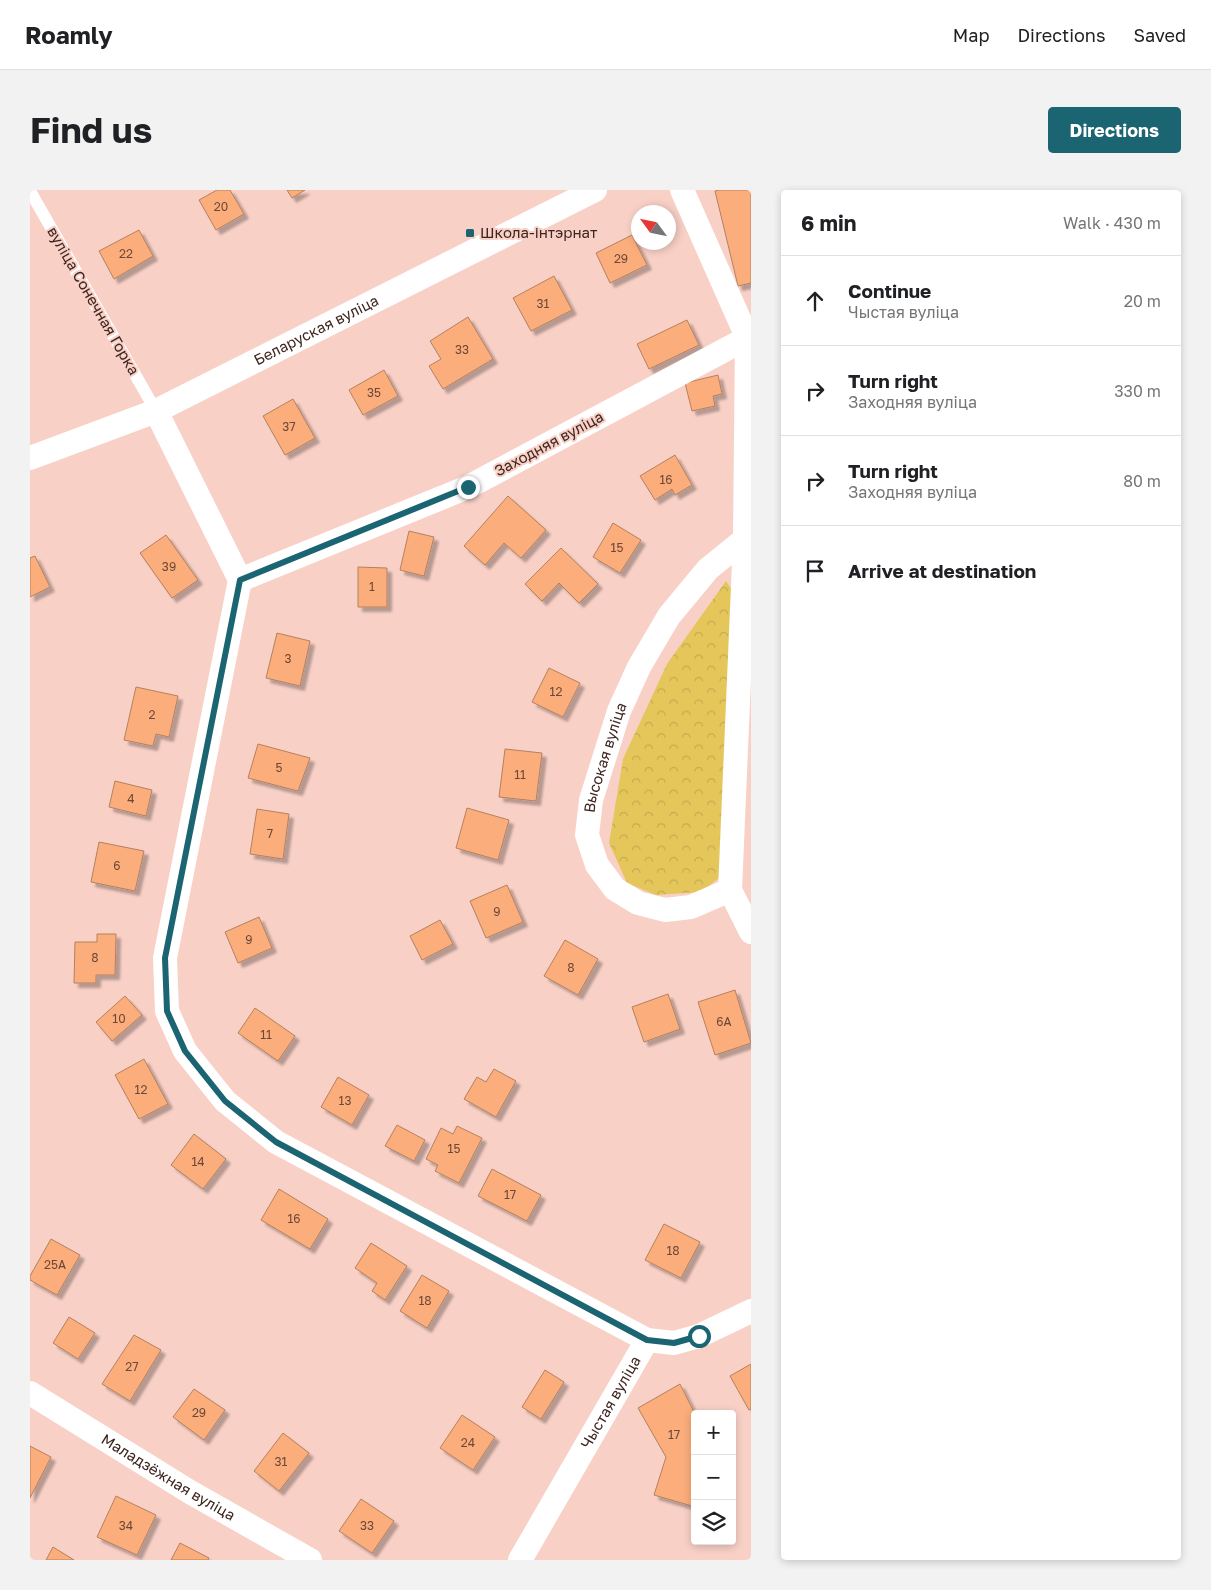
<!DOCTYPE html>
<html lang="en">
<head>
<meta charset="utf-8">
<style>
  body { margin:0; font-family:"Golos Text",sans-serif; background:#f2f2f2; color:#202124 }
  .controls { position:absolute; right:15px; bottom:15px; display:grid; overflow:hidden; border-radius:5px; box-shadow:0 2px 8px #0003 }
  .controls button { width:45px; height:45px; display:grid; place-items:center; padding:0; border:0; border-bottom:1px solid #e0e0e0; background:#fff; color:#202124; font:25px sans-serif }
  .compass { position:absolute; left:601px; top:15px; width:45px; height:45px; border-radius:50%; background:#fff; box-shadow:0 2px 8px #0003; rotate:303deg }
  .stop { position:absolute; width:15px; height:15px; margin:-11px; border:4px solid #1b6472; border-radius:50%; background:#fff }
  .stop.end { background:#1b6472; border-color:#fff; box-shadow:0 1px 5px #0008 }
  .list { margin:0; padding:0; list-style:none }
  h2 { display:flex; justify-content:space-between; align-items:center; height:65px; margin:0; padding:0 20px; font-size:21px }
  h2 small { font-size:16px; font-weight:400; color:#757577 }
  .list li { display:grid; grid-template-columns:32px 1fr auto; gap:15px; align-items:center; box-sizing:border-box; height:90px; padding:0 20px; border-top:1px solid #e0e0e0 }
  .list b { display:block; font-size:19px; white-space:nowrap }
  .list p { margin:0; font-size:16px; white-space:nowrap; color:#757577 }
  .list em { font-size:16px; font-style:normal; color:#757577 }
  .icon { flex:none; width:28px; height:28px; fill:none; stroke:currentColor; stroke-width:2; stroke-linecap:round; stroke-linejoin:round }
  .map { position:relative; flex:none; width:721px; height:1370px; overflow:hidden; border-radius:5px }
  header { display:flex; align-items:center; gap:30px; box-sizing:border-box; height:70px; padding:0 25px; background:#fff; border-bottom:1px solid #e0e0e0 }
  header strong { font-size:24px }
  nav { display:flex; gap:28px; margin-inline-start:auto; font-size:18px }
  .intro { display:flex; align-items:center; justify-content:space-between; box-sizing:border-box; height:120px; padding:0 30px }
  h1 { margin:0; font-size:35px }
  .button { padding:12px 22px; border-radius:5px; background:#1b6472; color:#fff; font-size:18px; font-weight:700 }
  main { display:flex; gap:30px; padding:0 30px }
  aside { flex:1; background:#fff; border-radius:5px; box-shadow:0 2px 8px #0003 }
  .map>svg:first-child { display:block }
</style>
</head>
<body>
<header>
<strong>Roamly</strong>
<nav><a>Map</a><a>Directions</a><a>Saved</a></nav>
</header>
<div class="intro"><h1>Find us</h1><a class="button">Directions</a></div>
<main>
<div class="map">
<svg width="721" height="1370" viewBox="0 0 721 1370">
  <defs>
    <pattern id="forest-crowns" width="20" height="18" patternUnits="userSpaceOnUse" patternTransform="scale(1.25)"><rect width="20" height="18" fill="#e5c65b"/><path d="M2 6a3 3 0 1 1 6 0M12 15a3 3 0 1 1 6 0" fill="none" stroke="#c6aa4f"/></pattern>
    <filter id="shadow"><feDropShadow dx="4.5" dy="4.5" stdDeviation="1" flood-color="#0004"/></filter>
  </defs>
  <rect width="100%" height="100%" fill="#f8d0c6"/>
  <path fill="url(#forest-crowns)" d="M 696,391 L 712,415 L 707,674 L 671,702 L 626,705 L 597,693 L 579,653 L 593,569 L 637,474 Z"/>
  <path fill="#fbae7c" stroke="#b4805f" filter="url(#shadow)" d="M 187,0 L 200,0 L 214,24 L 186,40 L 169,10 Z
    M 257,0 L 275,0 L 262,8 Z
    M 689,0 L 721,0 L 721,93 L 708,96 L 685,1 Z
    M 109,40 L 123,66 L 84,89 L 69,61 Z
    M 602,45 L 617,75 L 580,93 L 566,63 Z
    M 524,86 L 542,120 L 501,141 L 483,108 Z
    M 438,127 L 463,169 L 413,199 L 399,176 L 411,169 L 400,151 Z
    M 657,130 L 669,155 L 619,179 L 607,154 Z
    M 354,180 L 368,206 L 333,225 L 319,200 Z
    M 688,185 L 692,204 L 683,206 L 685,216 L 662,221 L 655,193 Z
    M 263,209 L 285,248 L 255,265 L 233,226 Z
    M 645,265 L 662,295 L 645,305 L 642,299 L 625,310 L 610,286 Z
    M 478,306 L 516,340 L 491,368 L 474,353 L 455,375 L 434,356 Z
    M 583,333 L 611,350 L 590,383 L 563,367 Z
    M 379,341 L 404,347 L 394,386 L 370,380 Z
    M 136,345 L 168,390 L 142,408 L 110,363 Z
    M 531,358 L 568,394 L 549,413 L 529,393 L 512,411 L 495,394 Z
    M 5,366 L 20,397 L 0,407 L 0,368 Z
    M 328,377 L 357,378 L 357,417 L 328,417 Z
    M 247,443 L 280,451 L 270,496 L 236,488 Z
    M 519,478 L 550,493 L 533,527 L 502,512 Z
    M 106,497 L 148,506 L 139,547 L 126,544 L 123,556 L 94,550 Z
    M 228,554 L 280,568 L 268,601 L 218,588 Z
    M 475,559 L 512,563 L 506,611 L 469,607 Z
    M 85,591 L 122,600 L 116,626 L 79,617 Z
    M 437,618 L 479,630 L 468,670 L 426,658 Z
    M 227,619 L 259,624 L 253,669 L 220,664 Z
    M 69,652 L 114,661 L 105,701 L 61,692 Z
    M 477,695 L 493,732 L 456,748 L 440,711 Z
    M 229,727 L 242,758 L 208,773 L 195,742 Z
    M 410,730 L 423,754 L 392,770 L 380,746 Z
    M 67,744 L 86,744 L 85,785 L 66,785 L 66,793 L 44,793 L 45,752 L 67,752 Z
    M 535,750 L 568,769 L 548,805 L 514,786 Z
    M 705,800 L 721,853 L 685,865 L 668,812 Z
    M 638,804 L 650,839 L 614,852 L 602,817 Z
    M 95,806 L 112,825 L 82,851 L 66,832 Z
    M 225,818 L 265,846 L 248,871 L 208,843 Z
    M 114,869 L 138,914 L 109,929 L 85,885 Z
    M 464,879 L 486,891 L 466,927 L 434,909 L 447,887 L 456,892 Z
    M 308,887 L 339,905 L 322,935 L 291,917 Z
    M 367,935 L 395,950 L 384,971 L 355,956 Z
    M 427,936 L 452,948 L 429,993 L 405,981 L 408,975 L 396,969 L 411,938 L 423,944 Z
    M 164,944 L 196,969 L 173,999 L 141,975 Z
    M 462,979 L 511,1005 L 497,1031 L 448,1006 Z
    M 249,999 L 298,1029 L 280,1059 L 231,1030 Z
    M 634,1034 L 670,1052 L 651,1088 L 615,1070 Z
    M 21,1049 L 50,1065 L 27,1105 L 0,1090 L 0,1086 Z
    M 341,1053 L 377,1076 L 355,1110 L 342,1101 L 347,1093 L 325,1078 Z
    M 392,1085 L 419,1101 L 397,1138 L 370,1121 Z
    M 39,1127 L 65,1143 L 48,1169 L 23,1153 Z
    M 104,1145 L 131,1160 L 100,1211 L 72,1194 Z
    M 721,1174 L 721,1219 L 719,1220 L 700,1186 Z
    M 515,1180 L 534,1192 L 511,1229 L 492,1217 Z
    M 650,1194 L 665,1224 L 665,1307 L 662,1316 L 624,1305 L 636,1267 L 608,1218 Z
    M 164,1199 L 195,1220 L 174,1250 L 143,1227 Z
    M 432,1225 L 465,1247 L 443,1280 L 410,1258 Z
    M 253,1243 L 279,1263 L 249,1301 L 224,1281 Z
    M 0,1256 L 21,1267 L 0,1308 Z
    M 86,1306 L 126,1325 L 107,1365 L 67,1347 Z
    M 331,1309 L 364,1331 L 342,1363 L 309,1341 Z
    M 150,1353 L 179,1368 L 178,1370 L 141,1370 Z
    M 23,1357 L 44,1370 L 16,1370 Z"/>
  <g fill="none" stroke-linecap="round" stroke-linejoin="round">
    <path stroke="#fff" stroke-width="12" d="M 0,1 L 126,221"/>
    <g stroke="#fff" stroke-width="24">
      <path id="s1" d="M 652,0 L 717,147 L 715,349 L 700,700 L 661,717 L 635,720 L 608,713 L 585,699 L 567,675 L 557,645 L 561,610 L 589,521 L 609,477 L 639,426 L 678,379 L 715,349"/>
      <path d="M 721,146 L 438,297 L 210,390 L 135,768 L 137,821 L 155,861 L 195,911 L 246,952 L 617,1150 L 644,1153 L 669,1146 L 721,1121"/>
      <path d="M 126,221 L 210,390"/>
      <path id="s2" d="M 0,268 L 126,221 L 565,0"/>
      <path d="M 700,700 L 721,742"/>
      <path id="s3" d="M 0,1203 L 160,1302 L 280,1370"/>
      <path id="s4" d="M 490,1370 L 617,1150"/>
    </g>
  </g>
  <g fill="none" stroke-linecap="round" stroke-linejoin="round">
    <path stroke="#1b6472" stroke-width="6" d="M 438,297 L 210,390 L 135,768 L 137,821 L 155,861 L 195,911 L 246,952 L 617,1150 L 644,1153 L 669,1146"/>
  </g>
  <rect fill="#1b6472" stroke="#f8d0c6" stroke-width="2" x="435" y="38" width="10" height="10" rx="2.5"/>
  <g text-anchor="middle" stroke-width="4" stroke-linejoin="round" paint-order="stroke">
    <g font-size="12" fill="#6d4737">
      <text x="191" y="21">20</text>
      <text x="96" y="68">22</text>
      <text x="591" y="73">29</text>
      <text x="513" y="118">31</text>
      <text x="432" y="164">33</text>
      <text x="344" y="207">35</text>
      <text x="259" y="241">37</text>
      <text x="636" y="294">16</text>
      <text x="587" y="362">15</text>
      <text x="139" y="381">39</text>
      <text x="342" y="401">1</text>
      <text x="258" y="473">3</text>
      <text x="526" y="506">12</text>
      <text x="122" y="529">2</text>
      <text x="249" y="582">5</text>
      <text x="490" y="589">11</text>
      <text x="101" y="613">4</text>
      <text x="240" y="648">7</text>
      <text x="87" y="680">6</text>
      <text x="467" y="726">9</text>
      <text x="219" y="754">9</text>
      <text x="65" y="772">8</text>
      <text x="541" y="782">8</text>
      <text x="89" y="833">10</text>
      <text x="694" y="836">6А</text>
      <text x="236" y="849">11</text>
      <text x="111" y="904">12</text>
      <text x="315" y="915">13</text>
      <text x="424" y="963">15</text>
      <text x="168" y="976">14</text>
      <text x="480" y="1009">17</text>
      <text x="264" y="1033">16</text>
      <text x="643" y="1065">18</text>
      <text x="25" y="1079">25А</text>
      <text x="395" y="1115">18</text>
      <text x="102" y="1181">27</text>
      <text x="169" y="1227">29</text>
      <text x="644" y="1249">17</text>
      <text x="438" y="1257">24</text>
      <text x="251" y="1276">31</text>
      <text x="96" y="1340">34</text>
      <text x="337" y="1340">33</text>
    </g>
    <g font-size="15" fill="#3e2520" stroke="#f8d0c6" text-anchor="start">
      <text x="450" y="48">Школа-інтэрнат</text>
    </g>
    <g font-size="15" fill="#3e2520" stroke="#f8d0c6">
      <text transform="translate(63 111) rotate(60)" y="5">вуліца Сонечная Горка</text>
      <text dy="5" stroke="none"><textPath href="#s2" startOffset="314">Беларуская вуліца</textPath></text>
      <text transform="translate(519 254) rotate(-28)" y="5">Заходняя вуліца</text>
      <text dy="5" stroke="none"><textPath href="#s1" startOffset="979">Высокая вуліца</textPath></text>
      <text dy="5" stroke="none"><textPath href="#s4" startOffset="182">Чыстая вуліца</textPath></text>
      <text dy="5" stroke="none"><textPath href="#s3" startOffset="162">Маладзёжная вуліца</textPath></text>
    </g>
  </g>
</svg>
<div class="controls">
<button>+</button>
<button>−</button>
<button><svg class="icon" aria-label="layers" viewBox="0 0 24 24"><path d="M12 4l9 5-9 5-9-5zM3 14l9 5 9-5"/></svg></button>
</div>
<svg class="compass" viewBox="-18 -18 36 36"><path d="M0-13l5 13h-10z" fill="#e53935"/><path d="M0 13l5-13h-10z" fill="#757577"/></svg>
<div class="stop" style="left:669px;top:1146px"></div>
<div class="stop end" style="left:438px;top:297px"></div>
</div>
<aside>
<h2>6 min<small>Walk · 430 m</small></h2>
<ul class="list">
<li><svg class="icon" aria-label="ahead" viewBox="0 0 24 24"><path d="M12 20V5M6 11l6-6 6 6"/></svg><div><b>Continue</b><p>Чыстая вуліца</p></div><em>20 m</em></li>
<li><svg class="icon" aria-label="right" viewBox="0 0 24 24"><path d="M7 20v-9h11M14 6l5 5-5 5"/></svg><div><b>Turn right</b><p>Заходняя вуліца</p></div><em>330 m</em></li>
<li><svg class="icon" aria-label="right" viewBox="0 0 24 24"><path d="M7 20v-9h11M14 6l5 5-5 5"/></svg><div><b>Turn right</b><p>Заходняя вуліца</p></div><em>80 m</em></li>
<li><svg class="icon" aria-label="arrive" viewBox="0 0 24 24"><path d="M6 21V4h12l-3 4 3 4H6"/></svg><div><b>Arrive at destination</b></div></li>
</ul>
</aside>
</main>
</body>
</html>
